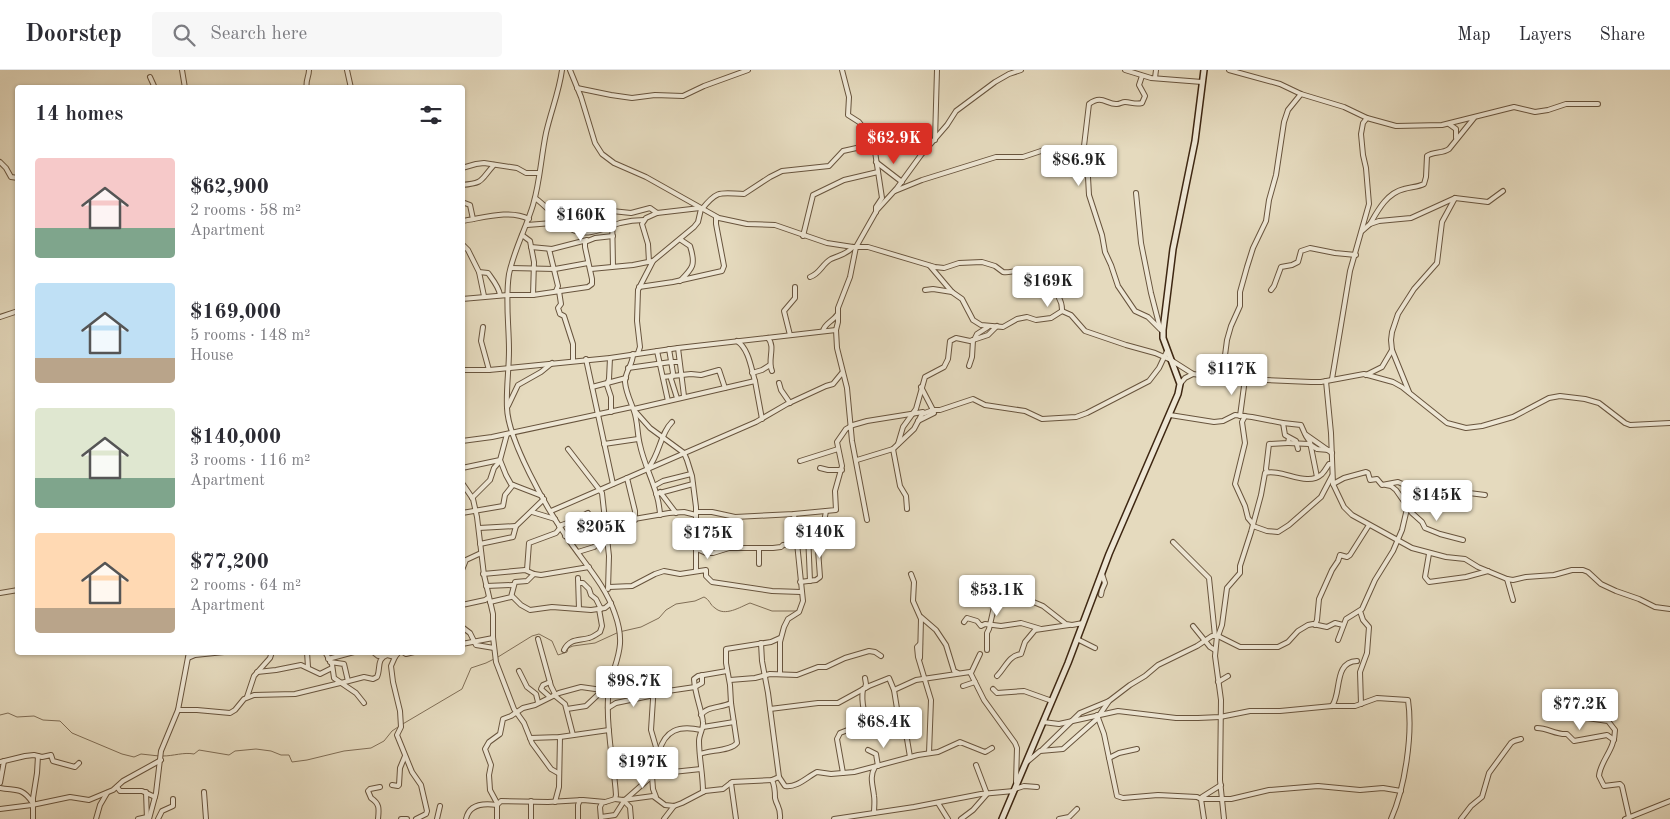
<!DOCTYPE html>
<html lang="en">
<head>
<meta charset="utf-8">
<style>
  body { margin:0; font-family:"Old Standard TT",serif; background:#f7f7f7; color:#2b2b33; height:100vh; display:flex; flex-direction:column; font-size:19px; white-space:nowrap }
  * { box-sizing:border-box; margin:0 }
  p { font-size:16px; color:#7c7c81 }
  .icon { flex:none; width:28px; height:28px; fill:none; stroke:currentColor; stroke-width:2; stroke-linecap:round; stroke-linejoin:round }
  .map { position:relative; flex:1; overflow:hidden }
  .details { position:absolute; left:15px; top:15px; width:450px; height:570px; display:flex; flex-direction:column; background:#fff; border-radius:5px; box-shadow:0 1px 4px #0004 }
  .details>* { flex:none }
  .price { position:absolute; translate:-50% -42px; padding:0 11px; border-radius:5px; background:#fff; color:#222; font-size:16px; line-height:32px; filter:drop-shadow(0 1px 2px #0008) }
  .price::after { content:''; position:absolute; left:50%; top:30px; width:15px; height:11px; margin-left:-8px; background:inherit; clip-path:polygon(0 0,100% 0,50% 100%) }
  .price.active { background:#d93025; color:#fff }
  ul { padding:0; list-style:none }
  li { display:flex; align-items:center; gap:15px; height:125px; padding:0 20px }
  li span { display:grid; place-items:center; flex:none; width:140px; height:100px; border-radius:5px; color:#555 }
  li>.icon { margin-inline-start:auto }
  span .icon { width:60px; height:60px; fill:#fffc; stroke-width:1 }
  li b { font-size:21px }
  h2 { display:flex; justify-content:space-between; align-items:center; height:60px; padding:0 20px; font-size:21px }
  header { display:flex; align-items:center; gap:30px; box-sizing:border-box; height:70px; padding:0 25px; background:#fff; border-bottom:1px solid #e1e1e2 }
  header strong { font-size:24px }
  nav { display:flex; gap:28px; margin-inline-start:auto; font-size:18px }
  .search { width:350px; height:45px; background:#f7f7f7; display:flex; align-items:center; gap:12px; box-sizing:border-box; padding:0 18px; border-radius:5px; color:#7c7c81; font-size:19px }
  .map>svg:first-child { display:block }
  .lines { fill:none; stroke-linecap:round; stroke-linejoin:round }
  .stream { stroke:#806e56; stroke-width:1 }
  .street-casing { stroke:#68543d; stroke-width:6 }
  .secondary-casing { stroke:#3e2712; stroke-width:8 }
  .street { stroke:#eee7d5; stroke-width:4 }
  .secondary { stroke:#eee7d5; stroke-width:5 }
</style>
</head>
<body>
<header>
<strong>Doorstep</strong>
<div class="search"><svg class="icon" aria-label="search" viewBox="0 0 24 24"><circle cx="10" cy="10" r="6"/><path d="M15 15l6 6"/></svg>Search here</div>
<nav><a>Map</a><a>Layers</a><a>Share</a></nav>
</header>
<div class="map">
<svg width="1670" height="749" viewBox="0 0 1670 749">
  <rect width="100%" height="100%" fill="#e5dabe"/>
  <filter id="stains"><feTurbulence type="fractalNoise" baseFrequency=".004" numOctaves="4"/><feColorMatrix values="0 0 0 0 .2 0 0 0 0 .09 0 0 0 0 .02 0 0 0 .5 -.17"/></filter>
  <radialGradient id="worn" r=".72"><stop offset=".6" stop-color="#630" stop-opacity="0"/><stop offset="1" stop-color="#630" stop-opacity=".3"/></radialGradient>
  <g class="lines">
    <g class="stream">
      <path d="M498,587L532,566L539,564L552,571L558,585L567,582L568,578L573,576L595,573L619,562L641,557L659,548L666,540L676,534L695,531L704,527C710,530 710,535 715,538C725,547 740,537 750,533L772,541H797"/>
      <path d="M0,645L8,643L17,647L34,646L43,650L60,651L72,663L122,684L134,687L141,684L159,686"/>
      <path d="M163,686C174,686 183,682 194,684L199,680L229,685L235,681L256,679L271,681L281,685H289L292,692L307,690L344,681L371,678L384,671L392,661L401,655L462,619L471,598L486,593L494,589"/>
    </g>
    <defs>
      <g id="street">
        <path d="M182,0L185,18"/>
        <path d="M347,0L351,18"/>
        <path d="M562,0C559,22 551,41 546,63C541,87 540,112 533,135C526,158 514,180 509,204C505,229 509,255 509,280C509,300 506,319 507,338C508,370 547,439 566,466C583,492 605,514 615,544C629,583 610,594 608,629C606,662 614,693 616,725L615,729L602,733L600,737L601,749"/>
        <path d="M570,0L581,27L595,73L602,84L614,93L646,107L719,148L747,154L775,155L827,173L853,177H868L935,197L944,198L959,193L982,192L995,196L1003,202C1008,203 1013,201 1018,201C1037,203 1063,221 1062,241"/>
        <path d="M842,0L849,27L848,45L859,52L872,69L874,75L882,128L876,137V142"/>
        <path d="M1125,0L1151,8L1202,12"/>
        <path d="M1229,0L1280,14L1301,24L1344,37L1367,48L1396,56L1442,55L1514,37L1535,42L1548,40L1566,34H1598"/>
        <path d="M1142,6L1139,15L1145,26L1142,33C1135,35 1131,32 1125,32C1122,32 1120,34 1117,34C1107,35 1102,24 1089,34L1084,76L1075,92L1088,107L1089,125L1102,165L1105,182L1111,195L1118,216L1135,241L1148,247L1161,260"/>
        <path d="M150,7L155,18"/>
        <path d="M1155,8L1156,0"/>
        <path d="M307,18C305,11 309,7 309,0"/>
        <path d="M577,18L611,25L632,28L655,25L683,26L704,16L748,0"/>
        <path d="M1449,54L1456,59V68"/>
        <path d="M935,70L937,0"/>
        <path d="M0,92L6,98L11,107L18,108"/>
        <path d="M876,92L902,112"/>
        <path d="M462,98L476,94L484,93L517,98L526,103H539"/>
        <path d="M462,115C485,113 480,110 494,95"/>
        <path d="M895,121L922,110L996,87H1023L1047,79L1056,78L1062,80L1075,92"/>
        <path d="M1136,123L1141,173L1151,223L1160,258"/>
        <path d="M535,128C548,137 557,151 571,159C586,168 605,158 620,153C628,151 636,150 644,150"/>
        <path d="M462,132L470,135L473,149"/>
        <path d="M702,139C718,119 721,123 744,124L770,107L782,101L829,96L843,81L861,77L872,69"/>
        <path d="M612,141L613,196"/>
        <path d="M462,151C483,148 509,139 529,149"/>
        <path d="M1370,154C1378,140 1387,123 1404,119C1411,117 1418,117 1424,114L1426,107L1427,86C1434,81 1442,84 1449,79L1474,48"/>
        <path d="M527,155L565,152L612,141L631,143L650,138L657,143L700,138"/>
        <path d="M1362,161L1370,154L1379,151L1411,148L1455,128L1488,132L1503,121"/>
        <path d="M522,165L530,171L534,192L533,225"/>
        <path d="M803,166L813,125L844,110L878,102"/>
        <path d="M462,174L468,180L479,202L488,203C493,210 499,217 500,225"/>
        <path d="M531,177L552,179L587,170"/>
        <path d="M549,179L558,216L556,221"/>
        <path d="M649,192L648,174L642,154L646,148L657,143"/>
        <path d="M930,196L952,222L962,229L973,250L981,255L1003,257L1017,249L1027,247L1036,250L1051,248L1062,241L1071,245L1085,261L1126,275L1155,283L1171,290L1193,304L1222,308L1311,312H1321L1364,304L1393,312L1402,317L1447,353L1466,358L1482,356L1513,347L1549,328L1560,326L1585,329L1599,333L1625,353L1630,355L1670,353"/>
        <path d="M511,198L555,199L588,193"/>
        <path d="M591,199L633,195L653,191L694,157L698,152L701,139"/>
        <path d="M479,202L484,226"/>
        <path d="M810,207C820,204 822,194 831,189C839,185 846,185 853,177"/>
        <path d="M680,211C693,198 696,195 690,176L681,170"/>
        <path d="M639,217L673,212L722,201L724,196L716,154V147"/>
        <path d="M925,220L933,219L952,222"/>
        <path d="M1271,220L1274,216L1281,197L1292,195L1298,192L1301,181L1310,178L1335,183L1356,185"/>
        <path d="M559,221L561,234L558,238L560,244L564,246L573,274V290"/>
        <path d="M462,229L508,225H533L588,217L592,214V209L585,177V172L595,168L613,166"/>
        <path d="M0,247L18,241"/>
        <path d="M483,257L481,271L489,300"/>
        <path d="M823,261C824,254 833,251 837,245"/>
        <path d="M790,265L784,241L795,228V217"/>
        <path d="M768,268C776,277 767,290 772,301"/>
        <path d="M975,268L977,264L988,257"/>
        <path d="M678,278L684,326"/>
        <path d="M669,279L673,303L671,309L677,328"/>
        <path d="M657,281L668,331"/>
        <path d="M638,283L640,277L637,251L638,220L653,191"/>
        <path d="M633,284C633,295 625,301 625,312C626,323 631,332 634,341C638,352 637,364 640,375C645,399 659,420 660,445"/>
        <path d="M610,288L609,309L607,315L611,327V342"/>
        <path d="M586,289L613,414"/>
        <path d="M969,296L972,287L973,270"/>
        <path d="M628,298L671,292H679"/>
        <path d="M462,300H489L610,288L678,278L836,260"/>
        <path d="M752,303L762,300L770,295"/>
        <path d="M1366,305L1382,297L1392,280"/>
        <path d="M663,307L691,304L701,305L719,300L725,318"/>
        <path d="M1222,308L1227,270L1231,256L1240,236V222L1247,197L1253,178L1266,151L1269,130L1276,105L1284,52L1288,40L1301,24"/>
        <path d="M1332,309L1350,201L1369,134L1366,98L1363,85L1361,64L1363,53L1367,48"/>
        <path d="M755,311L762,349"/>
        <path d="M1326,311L1331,363L1333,414L1344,437L1352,445L1412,478L1446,487L1465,489L1478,497L1507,509L1513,510L1526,507L1554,505L1572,500H1583L1588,502L1601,514L1616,521L1639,529L1655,537L1670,539"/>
        <path d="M779,313L781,320L790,333"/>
        <path d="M1180,314L1185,308L1193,304"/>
        <path d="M592,317L626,308"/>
        <path d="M921,317L933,340H940L973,329L985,335L1025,341L1042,349L1076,347L1087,343L1149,311L1159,298L1167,281"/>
        <path d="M1409,322L1392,280L1391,270L1392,262L1398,244L1414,219L1437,193L1442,152L1455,128"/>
        <path d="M508,336L518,315L541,302L552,293"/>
        <path d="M634,339L755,311C751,298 749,279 737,271"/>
        <path d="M634,340L650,358L684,383L687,390L692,406L696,437V501"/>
        <path d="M1170,345L1214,352L1223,351L1235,345L1252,347L1283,353L1301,355L1305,364L1332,383"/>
        <path d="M1240,346L1245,309"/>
        <path d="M1245,346L1242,352L1245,373L1235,414L1245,436L1248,448L1253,454"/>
        <path d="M918,351L934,343"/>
        <path d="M1283,353L1285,365L1296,371L1298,379"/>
        <path d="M1306,366L1310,372L1317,407"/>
        <path d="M462,371L492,367L632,337"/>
        <path d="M1288,373L1309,374L1317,379L1329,380"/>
        <path d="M604,374L638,369"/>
        <path d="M898,374L903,357L916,339L925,307L944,297L948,289L950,271L956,268L970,271L988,265L997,256"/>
        <path d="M568,379L602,423L609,486L608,519"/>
        <path d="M893,379L900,416L906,426L907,439"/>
        <path d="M500,390L506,405L511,414L542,426"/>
        <path d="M857,390L893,379L914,359L922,344L933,340"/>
        <path d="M800,391L838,379"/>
        <path d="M649,397C660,383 660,364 672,352"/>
        <path d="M462,398L500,390L507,364"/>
        <path d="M820,398L828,400H842"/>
        <path d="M1267,402L1266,399L1269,374L1288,373L1289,368"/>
        <path d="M627,408L635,441V450"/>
        <path d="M462,413L473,429L477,447L484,505L493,544V567L496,592L514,639L524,653L532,673L551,699L558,703"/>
        <path d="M1333,414L1344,408L1366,402L1368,403L1370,410L1377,409L1382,415L1398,412L1414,419L1422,414L1445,420L1485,425"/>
        <path d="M1386,415L1391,416L1396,420L1412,443L1422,452L1425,458L1440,464L1463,470"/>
        <path d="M654,416L663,411L691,404"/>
        <path d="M660,422L676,443"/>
        <path d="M656,424L693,414"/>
        <path d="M472,428L490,410L494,398L500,391"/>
        <path d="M551,441L756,352L787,334L826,316L833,314L842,303"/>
        <path d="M532,442L555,449"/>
        <path d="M696,442H712L735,447L794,444L836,440L835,421L842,396L837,372L846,359L853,355L867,351L923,342"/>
        <path d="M462,443L503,436L505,425L513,415"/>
        <path d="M867,450L852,371L847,318L837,278L836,260L838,252V238L850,207L856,177L877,140L897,118L921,85L947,55L956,41L995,12L1009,4L1021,0"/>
        <path d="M586,453L605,451"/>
        <path d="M605,454L669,443L684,442L696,445"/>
        <path d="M559,456L573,451L588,443"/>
        <path d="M1253,456L1267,461L1278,462L1289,455L1321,427L1332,406"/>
        <path d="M479,458L516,456"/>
        <path d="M565,466L581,458"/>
        <path d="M1173,472L1209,508L1215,566"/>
        <path d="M480,474L513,467L516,456L544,429"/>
        <path d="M697,479L706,483H713L729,478H773L781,477L783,475L796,474L808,464L795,453"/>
        <path d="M578,482L594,477L607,465"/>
        <path d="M1429,484L1425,507L1429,512L1466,507L1488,501"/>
        <path d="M759,494V478"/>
        <path d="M462,500L466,490L481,483"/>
        <path d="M527,500L529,473L556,463L560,458"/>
        <path d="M483,504L525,500L534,504L541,505L589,497"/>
        <path d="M911,504L914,512L913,531L921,549L920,588"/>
        <path d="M578,508L579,539"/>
        <path d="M1507,509L1513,530"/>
        <path d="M810,511L808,464L810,461L818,460"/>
        <path d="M800,512L816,510L820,507L817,466L818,460L824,452L826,441"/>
        <path d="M579,513H583L589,519L591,525L596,529L601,539"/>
        <path d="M486,516L513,515"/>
        <path d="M609,517L632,516L655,504L664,501L680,504L706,500V506L712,512L772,521L801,522"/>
        <path d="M0,523L18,520"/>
        <path d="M1101,525L1102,520L1105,513L1102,504"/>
        <path d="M512,526L521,535L530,540L552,537L591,540L605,538L611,533"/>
        <path d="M490,532L511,527L515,512L527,511L534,504"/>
        <path d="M462,535L485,530L488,528"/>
        <path d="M1360,541L1363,550L1369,557L1367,583L1360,602L1361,634"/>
        <path d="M921,547L936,560L946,575L954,601L958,603"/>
        <path d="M964,552L967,548L977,551L981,556L985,554L1001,556L1021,553L1041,559"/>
        <path d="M1315,555L1317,550L1319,529L1332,500L1338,491L1340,485L1347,487L1350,485L1369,455"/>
        <path d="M1193,556L1210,577L1215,580"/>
        <path d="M462,557L470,563L476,575L494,578"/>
        <path d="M1217,566L1215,586L1221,630L1220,710L1224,749"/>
        <path d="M1218,566L1222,555L1227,518L1240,503V496L1251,462L1261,425L1265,403C1282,398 1307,418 1322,404C1325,401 1327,397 1329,394H1332"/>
        <path d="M538,569L551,616L555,624"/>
        <path d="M1077,569L1095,578"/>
        <path d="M1338,570L1346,549L1362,539L1375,510L1393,481L1402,460L1406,443L1409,435L1411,419"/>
        <path d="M761,573L762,591L768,623L779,707"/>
        <path d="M462,574L493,568"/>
        <path d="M920,574L917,577L918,587L931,630L929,683"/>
        <path d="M564,580C570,568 579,571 589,568C593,567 597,564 600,562L602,556L599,539"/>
        <path d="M987,580V563L989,559L994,537L1000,530L1001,523L1003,521L1023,520L1031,531L1043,536L1066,554L1072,555L1083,553"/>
        <path d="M307,582L308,597"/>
        <path d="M325,582L332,594L334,608L356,623L364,633"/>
        <path d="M373,582L378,586H384"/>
        <path d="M403,582L406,584L414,582"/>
        <path d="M395,587L391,596L393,612L400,641L401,657L397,665L412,702L421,715L427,741L426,744L416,749"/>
        <path d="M188,588L195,585L224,582"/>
        <path d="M328,589L354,582"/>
        <path d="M330,592L344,594L348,611"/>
        <path d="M519,601L527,617L536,624L538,632"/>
        <path d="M257,602L276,600L301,595L320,604L332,598"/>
        <path d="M971,603L980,584"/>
        <path d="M780,604V572L784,557L788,549L799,542L803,531L794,444"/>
        <path d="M997,606C1006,597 1008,586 1021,584L1025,572L1035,560L1069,555"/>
        <path d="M730,610L755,608L770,604L797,605L818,597H826L845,588L869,581L875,582L881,586"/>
        <path d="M550,612L543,615L541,619L550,627"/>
        <path d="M1218,612L1228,606"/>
        <path d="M341,613L364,607L373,609L377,607C381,599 376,589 387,585L395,587L399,582"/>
        <path d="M963,616L975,612"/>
        <path d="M865,618L866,614L865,608"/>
        <path d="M863,619C861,631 864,650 873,658"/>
        <path d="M993,619L997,623L1024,621L1052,631"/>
        <path d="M894,620L916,610L970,602L984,630L1015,673L1017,678L1016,712"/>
        <path d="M654,623L695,617L702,613V605"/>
        <path d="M554,625L565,634L573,665"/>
        <path d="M247,627L254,606L270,588L272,582"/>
        <path d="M1586,627L1583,641L1587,648L1608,651L1615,660C1615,680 1600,691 1599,706L1604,716L1620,714L1622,716L1629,747"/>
        <path d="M1580,628L1583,636"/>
        <path d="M1332,636C1342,623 1333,592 1357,591"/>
        <path d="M608,638L616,633L654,625"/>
        <path d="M567,639L586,636L603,620L609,621L654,614L651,660L658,684V692L652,706L626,729"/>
        <path d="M770,639L818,633H838L869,616L889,608L894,620L899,651L907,669L910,687"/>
        <path d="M178,640H197L230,643L235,640L244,629L254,625L295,624L340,613"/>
        <path d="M1100,644L1109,631L1130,615L1145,606L1158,595L1197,576L1212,566H1218L1240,577H1278L1288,572L1298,561L1308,555L1313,554L1327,557L1335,553L1343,555"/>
        <path d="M701,645C707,636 721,638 731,633"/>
        <path d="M1097,645L1104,664L1117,726L1123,728L1158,725L1197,727L1201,729L1204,749"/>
        <path d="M1043,652L1059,654L1118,641L1176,648H1198L1220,647L1250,641H1280L1332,636H1355L1377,628L1408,630C1413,664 1405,718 1391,749"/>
        <path d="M703,657L734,652"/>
        <path d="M1537,658C1548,658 1556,665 1567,664L1574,671L1607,665L1614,670"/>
        <path d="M530,668L560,667L609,660"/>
        <path d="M868,680L876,684L878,696"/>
        <path d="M1042,680L1080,643L1109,631"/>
        <path d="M659,682C665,660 679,655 701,660"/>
        <path d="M700,684C710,680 731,681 737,673L731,633L730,615L726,593V579L771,572L780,568"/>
        <path d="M1109,688L1119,683L1137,679"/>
        <path d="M0,692L25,686L34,685L42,687L51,685L53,691L75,697L79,693"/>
        <path d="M1027,692L1040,681L1063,679L1098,648"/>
        <path d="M843,703L837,669L840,663C847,660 856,657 863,657C877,658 890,663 899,649"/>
        <path d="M654,704L701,699"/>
        <path d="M652,706L653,719L656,727"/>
        <path d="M772,710C775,716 775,721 775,728C777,737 781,737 780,749"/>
        <path d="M0,713L4,691"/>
        <path d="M731,713L736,749"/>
        <path d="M392,715L398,716L399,715L400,698L405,686"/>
        <path d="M117,717L120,721H142L155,727"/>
        <path d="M0,718C16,721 22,717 32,732"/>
        <path d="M1015,719L1024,716L1037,717"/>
        <path d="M146,722L147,749"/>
        <path d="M204,722L206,749"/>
        <path d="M703,722C703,704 699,688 699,671C699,664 704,658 703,652C701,637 695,625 694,609L698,606L727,601"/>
        <path d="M1202,727L1221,715"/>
        <path d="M615,729L623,730L653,726L665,735L674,736L682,733L705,721L723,719L732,712L772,710L779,707L785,716C797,718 807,707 817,702L831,704L854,702L918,685L938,682L960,672L985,682L987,681L992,678"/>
        <path d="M1201,729H1231L1269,720L1318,716L1360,720L1383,718L1401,721"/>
        <path d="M623,730L630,737L631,749"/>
        <path d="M531,731V749"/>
        <path d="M555,732L559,717L560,667"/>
        <path d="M497,733L490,720L489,705L491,695L485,679L489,672L500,664L503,649L511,646L523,638L535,635L559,623L581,617L602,620"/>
        <path d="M938,733L948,749"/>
        <path d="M0,739L32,735L70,727L89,730L113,720L123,711L161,690"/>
        <path d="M874,743C874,738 875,731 874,726C873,715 869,707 875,697"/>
        <path d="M601,747L615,745L624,731"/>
        <path d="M33,749V728L37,703L38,686"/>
        <path d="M96,749L100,735L107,723"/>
        <path d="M138,749L147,747"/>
        <path d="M149,749L156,723L161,681L178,640L189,582"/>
        <path d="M158,749L162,741L173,736V729"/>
        <path d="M378,749C379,739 380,734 371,728L368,721L370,719L380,717"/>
        <path d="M401,749H407"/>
        <path d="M437,749L440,736"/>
        <path d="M466,749C469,734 484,733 497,735"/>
        <path d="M497,749V735L501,731L548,732L583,730L605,732"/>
        <path d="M578,749V735L580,730"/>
        <path d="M664,749L674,736"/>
        <path d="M834,749L914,737L981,724L1014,721"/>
        <path d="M961,749L973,740L987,724L976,695"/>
        <path d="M1059,749L1069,747L1077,739"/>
        <path d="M1461,749L1471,736L1482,727L1489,703L1511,673L1514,671L1521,669"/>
        <path d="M1625,749L1670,731"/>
      </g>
      <path id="secondary" d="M1002,749L1068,593L1109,484L1178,324L1180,314L1163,268V260L1173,179L1195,71L1204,0"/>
    </defs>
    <use href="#street" class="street-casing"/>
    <use href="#secondary" class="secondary-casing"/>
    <use href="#street" class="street"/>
    <use href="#secondary" class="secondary"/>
  </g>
  <rect width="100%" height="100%" filter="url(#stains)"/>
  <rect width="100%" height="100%" fill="url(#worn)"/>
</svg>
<b class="price active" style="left:894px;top:95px">$62.9K</b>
<b class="price" style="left:1079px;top:117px">$86.9K</b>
<b class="price" style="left:581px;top:172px">$160K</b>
<b class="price" style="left:1048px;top:238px">$169K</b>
<b class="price" style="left:1232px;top:326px">$117K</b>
<b class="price" style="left:1437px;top:452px">$145K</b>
<b class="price" style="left:601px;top:484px">$205K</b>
<b class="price" style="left:820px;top:489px">$140K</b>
<b class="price" style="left:708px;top:490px">$175K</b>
<b class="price" style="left:997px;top:547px">$53.1K</b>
<b class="price" style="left:634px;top:638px">$98.7K</b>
<b class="price" style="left:1580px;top:661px">$77.2K</b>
<b class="price" style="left:884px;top:679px">$68.4K</b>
<b class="price" style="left:643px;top:719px">$197K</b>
<section class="details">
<h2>14 homes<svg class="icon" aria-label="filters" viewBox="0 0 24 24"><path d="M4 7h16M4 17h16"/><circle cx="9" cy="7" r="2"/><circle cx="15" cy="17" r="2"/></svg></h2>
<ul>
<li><span style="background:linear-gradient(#f6c9c9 70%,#7fa58c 0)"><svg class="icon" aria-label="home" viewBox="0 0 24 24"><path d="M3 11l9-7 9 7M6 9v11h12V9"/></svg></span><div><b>$62,900</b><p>2 rooms · 58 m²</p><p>Apartment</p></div></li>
<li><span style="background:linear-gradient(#bfe0f5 75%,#b9a48a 0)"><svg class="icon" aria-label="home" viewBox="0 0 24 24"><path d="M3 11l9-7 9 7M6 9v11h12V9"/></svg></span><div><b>$169,000</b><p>5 rooms · 148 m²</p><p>House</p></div></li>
<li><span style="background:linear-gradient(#dfe7d0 70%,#7fa58c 0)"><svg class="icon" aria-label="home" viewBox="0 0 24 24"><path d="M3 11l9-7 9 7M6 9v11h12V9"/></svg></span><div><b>$140,000</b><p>3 rooms · 116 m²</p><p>Apartment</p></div></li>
<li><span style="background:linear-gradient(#ffd9b3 75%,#b9a48a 0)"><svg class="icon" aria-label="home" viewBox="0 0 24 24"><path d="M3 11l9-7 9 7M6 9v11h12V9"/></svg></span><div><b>$77,200</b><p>2 rooms · 64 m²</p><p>Apartment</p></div></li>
</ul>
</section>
</div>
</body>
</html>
